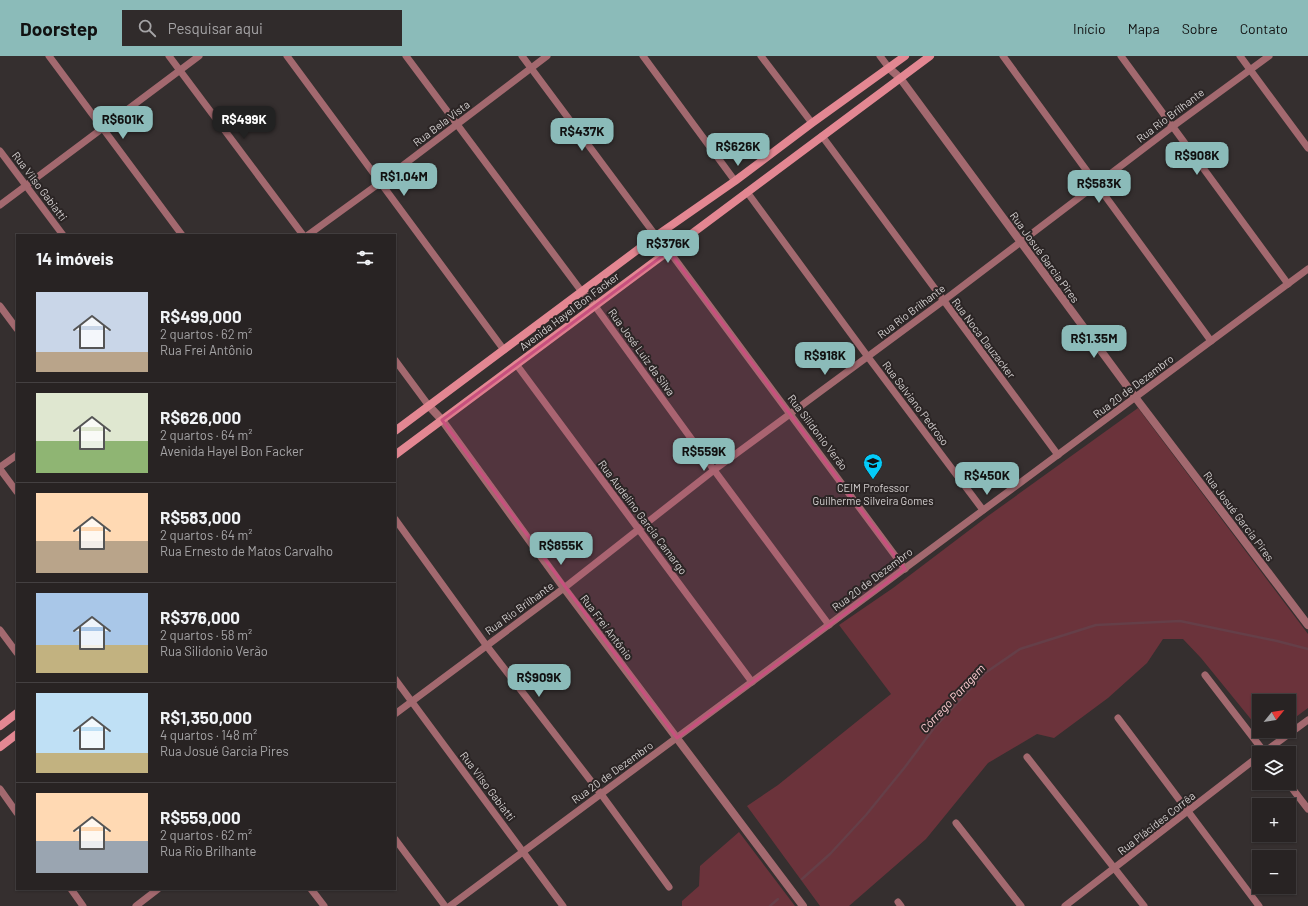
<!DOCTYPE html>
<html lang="pt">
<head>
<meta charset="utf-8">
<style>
  body { margin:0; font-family:Barlow,sans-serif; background:#302b2b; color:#f1f3f6; height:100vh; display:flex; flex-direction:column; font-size:15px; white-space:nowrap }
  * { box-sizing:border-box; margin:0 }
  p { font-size:13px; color:#a5a4a6 }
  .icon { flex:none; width:22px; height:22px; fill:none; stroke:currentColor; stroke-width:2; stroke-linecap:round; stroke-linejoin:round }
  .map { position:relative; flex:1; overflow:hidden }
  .panel { position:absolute; left:16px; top:178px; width:380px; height:656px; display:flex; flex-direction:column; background:#282323; border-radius:0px; box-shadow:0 1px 3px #0004,0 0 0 1px #444041 }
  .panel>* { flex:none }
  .needle { width:26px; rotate:60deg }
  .buttons { position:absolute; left:1252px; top:638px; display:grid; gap:8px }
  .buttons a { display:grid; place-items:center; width:44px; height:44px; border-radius:0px; background:#282323; box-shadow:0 1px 3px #0004,0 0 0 1px #444041; font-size:20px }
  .price { position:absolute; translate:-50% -34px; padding:0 9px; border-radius:8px; background:#8bbbb9; color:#111; font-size:13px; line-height:26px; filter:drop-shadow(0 1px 2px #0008) }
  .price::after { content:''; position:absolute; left:50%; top:24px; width:12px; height:9px; margin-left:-6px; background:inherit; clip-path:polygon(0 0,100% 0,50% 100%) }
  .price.current { background:#222; color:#fff }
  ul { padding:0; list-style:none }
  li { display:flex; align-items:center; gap:12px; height:100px; padding:0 20px }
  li+li { border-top:1px solid #444041 }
  li span { display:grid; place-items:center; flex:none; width:112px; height:80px; border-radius:0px; color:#555 }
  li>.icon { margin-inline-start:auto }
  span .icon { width:48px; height:48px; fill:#fffc; stroke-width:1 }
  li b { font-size:17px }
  h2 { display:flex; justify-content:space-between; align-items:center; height:48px; padding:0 20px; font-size:17px }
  header { display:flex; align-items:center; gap:24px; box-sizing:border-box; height:56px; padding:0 20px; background:#8bbbb9; color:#111 }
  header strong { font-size:19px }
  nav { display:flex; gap:22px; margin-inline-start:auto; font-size:14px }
  .search { width:280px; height:36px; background:#302b2b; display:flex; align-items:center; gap:10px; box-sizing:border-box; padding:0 14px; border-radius:0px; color:#a5a4a6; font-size:15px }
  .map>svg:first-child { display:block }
  .green { fill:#6b333b }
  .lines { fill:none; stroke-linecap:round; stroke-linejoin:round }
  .stream { stroke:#653f48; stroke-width:2.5 }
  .minor { stroke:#a3696f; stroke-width:7 }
  .tertiary { stroke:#a3696f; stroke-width:8 }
  .secondary { stroke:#e38792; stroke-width:8 }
  .marked { fill:#c8507e; fill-opacity:0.2; stroke:#c8507e; stroke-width:3; stroke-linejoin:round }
  .labels { text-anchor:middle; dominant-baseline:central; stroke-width:4; stroke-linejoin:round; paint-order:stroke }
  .street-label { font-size:11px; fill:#d5d1d1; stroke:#2b2525 }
  .poi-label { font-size:11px; fill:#d5d1d1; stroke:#2b2525 }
  .water-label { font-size:12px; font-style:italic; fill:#fdccd1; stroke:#2b2525 }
</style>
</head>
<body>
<header>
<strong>Doorstep</strong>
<div class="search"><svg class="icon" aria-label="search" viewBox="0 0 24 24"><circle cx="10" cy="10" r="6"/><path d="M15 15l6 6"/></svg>Pesquisar aqui</div>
<nav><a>Início</a><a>Mapa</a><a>Sobre</a><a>Contato</a></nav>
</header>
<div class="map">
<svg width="1308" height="850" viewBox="0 0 1308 850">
  <rect width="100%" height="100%" fill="#352f2f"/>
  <g class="green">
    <path d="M1138,352L1308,578V652L1289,666V645H1259V663L1254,667L1201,602L1183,583H1163L1147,607L1108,642L1054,682L1037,678L988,707L926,783L849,850H820L747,750L778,729L891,638L839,569L893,532L988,460Z"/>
    <path d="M739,776L795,850H682V845L699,830L700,810Z"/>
  </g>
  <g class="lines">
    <g class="stream">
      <path d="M802,823L830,798L866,759L905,711L934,672L985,617L1020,593L1096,569L1180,565L1277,585L1308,593"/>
      <path d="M770,850L778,843"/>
    </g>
    <g class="minor">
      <path d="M49,0L182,179"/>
      <path d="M169,0L303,179"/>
      <path d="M287,0L504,294"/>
      <path d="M406,0L582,236L595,250L714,414L829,569"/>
      <path d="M522,0L656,180"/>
      <path d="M643,0L735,125"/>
      <path d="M761,0L812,67"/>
      <path d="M880,0L889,12"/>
      <path d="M1003,0L1211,285"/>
      <path d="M1121,0L1288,228"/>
      <path d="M1240,0L1308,92"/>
      <path d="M822,80L1058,399"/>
      <path d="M0,95L63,179"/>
      <path d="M747,136L868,301L983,454"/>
      <path d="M0,149L199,0"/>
      <path d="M308,179L381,126L547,0"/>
      <path d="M669,195L905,513"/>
      <path d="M0,250L17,273"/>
      <path d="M395,304L429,350"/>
      <path d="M516,308L752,626"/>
      <path d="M0,411L17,399"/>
      <path d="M0,413L17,436"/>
      <path d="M395,463L486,589L601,738L669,831"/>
      <path d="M0,574L17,597"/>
      <path d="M1205,619L1265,697"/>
      <path d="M395,623L563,850"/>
      <path d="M395,658L564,532L714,414L943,245L1172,71L1269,0"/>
      <path d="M1118,662L1259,850"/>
      <path d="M1263,697L1308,664"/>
      <path d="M1027,701L1144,850"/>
      <path d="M1288,727L1308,753"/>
      <path d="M0,733L17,757"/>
      <path d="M956,767L1021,850"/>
      <path d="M395,783L445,850"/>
      <path d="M71,833L83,850"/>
      <path d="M311,833L324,850"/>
      <path d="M898,846L901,850"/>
      <path d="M136,850L158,833"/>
      <path d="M450,850L1308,213"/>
      <path d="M1065,850L1259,700"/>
    </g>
    <g class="tertiary">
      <path d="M889,12L900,22L1135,341L1308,569"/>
      <path d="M429,350L442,364L564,532L803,850"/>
    </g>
    <g class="secondary">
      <path d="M395,375L656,180L735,125L812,67L905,0"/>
      <path d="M395,399L930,0"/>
      <path d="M0,670L17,657"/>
      <path d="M0,691L17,678"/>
    </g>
  </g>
  <path class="marked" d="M669,195L905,513L677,682L442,364Z"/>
  <defs>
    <symbol id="school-pin" viewBox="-11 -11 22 30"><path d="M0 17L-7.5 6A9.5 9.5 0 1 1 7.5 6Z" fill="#04cbf9" stroke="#2b2525"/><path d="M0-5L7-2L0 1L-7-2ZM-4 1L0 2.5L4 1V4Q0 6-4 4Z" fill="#111"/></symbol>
  </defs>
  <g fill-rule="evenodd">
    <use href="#school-pin" x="862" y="396" width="22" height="30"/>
  </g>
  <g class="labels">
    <g class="street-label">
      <text transform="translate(1170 59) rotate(-37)">Rua Rio Brilhante</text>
      <text transform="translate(441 67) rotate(-37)">Rua Bela Vista</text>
      <text transform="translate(40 130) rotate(53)">Rua Vilso Gabiatti</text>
      <text transform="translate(1045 201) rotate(54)">Rua Josué Garcia Pires</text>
      <text transform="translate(569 255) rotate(-37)">Avenida Hayel Bon Facker</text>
      <text transform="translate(911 255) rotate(-37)">Rua Rio Brilhante</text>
      <text transform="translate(984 282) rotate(53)">Rua Noca Dauzacker</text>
      <text transform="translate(642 296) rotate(54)">Rua José Luiz da Silva</text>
      <text transform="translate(1133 330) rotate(-37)">Rua 20 de Dezembro</text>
      <text transform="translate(916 347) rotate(53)">Rua Salviano Pedroso</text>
      <text transform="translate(818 376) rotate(53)">Rua Silidonio Verão</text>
      <text transform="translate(1239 460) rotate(53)">Rua Josué Garcia Pires</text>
      <text transform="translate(643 461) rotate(53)">Rua Audelino Garcia Camargo</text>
      <text transform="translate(872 523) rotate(-37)">Rua 20 de Dezembro</text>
      <text transform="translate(519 552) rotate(-36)">Rua Rio Brilhante</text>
      <text transform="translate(607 571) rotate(53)">Rua Frei Antônio</text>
      <text transform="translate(612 716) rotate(-36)">Rua 20 de Dezembro</text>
      <text transform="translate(488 730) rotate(53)">Rua Vilso Gabiatti</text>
      <text transform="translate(1156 767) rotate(-38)">Rua Plácides Corrêa</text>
    </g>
    <g class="poi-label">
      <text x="873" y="431">CEIM Professor<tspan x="873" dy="13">Guilherme Silveira Gomes</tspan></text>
    </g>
    <g class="water-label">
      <text transform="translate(952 642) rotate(-47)">Córrego Paragem</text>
    </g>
  </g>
</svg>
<div class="buttons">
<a><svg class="needle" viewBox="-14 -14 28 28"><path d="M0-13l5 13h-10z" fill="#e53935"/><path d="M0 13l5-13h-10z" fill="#a5a4a6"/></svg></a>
<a><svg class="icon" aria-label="layers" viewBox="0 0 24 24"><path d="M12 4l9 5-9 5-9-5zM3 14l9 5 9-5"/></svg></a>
<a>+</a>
<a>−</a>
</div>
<b class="price" style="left:123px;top:84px">R$601K</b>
<b class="price current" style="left:244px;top:84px">R$499K</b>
<b class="price" style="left:582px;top:96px">R$437K</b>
<b class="price" style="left:738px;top:111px">R$626K</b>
<b class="price" style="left:1197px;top:120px">R$908K</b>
<b class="price" style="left:404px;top:141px">R$1.04M</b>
<b class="price" style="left:1099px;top:148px">R$583K</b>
<b class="price" style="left:668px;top:208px">R$376K</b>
<b class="price" style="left:1094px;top:303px">R$1.35M</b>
<b class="price" style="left:825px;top:320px">R$918K</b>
<b class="price" style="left:704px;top:416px">R$559K</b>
<b class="price" style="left:987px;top:440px">R$450K</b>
<b class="price" style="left:561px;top:510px">R$855K</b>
<b class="price" style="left:539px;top:642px">R$909K</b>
<section class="panel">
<h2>14 imóveis<svg class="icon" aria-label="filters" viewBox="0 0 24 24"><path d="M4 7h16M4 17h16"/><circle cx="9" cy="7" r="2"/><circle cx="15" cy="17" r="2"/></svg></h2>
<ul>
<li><span style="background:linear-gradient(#c9d6e8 75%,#b9a48a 0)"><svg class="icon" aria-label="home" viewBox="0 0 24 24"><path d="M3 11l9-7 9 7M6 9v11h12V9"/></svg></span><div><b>R$499,000</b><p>2 quartos · 62 m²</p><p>Rua Frei Antônio</p></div></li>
<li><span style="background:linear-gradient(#dfe7d0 60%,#8fb573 0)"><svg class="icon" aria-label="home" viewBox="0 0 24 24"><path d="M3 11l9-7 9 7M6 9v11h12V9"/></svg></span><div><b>R$626,000</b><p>2 quartos · 64 m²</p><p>Avenida Hayel Bon Facker</p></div></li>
<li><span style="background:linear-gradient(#ffd9b3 60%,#b9a48a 0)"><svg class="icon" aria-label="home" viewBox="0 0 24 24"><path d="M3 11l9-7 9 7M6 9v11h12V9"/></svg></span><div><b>R$583,000</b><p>2 quartos · 64 m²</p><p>Rua Ernesto de Matos Carvalho</p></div></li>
<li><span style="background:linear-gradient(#a9c7e8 65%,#c2b280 0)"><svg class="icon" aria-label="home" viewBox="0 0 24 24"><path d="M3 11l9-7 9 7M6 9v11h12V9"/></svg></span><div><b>R$376,000</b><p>2 quartos · 58 m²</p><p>Rua Silidonio Verão</p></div></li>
<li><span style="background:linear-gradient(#bfe0f5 75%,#c2b280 0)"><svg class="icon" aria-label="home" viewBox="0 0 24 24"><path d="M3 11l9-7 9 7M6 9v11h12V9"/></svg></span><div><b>R$1,350,000</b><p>4 quartos · 148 m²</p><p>Rua Josué Garcia Pires</p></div></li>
<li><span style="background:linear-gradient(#ffd9b3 60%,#9aa5b1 0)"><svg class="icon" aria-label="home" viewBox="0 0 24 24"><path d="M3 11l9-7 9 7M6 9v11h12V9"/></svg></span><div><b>R$559,000</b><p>2 quartos · 62 m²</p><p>Rua Rio Brilhante</p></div></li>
</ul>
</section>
</div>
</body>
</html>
